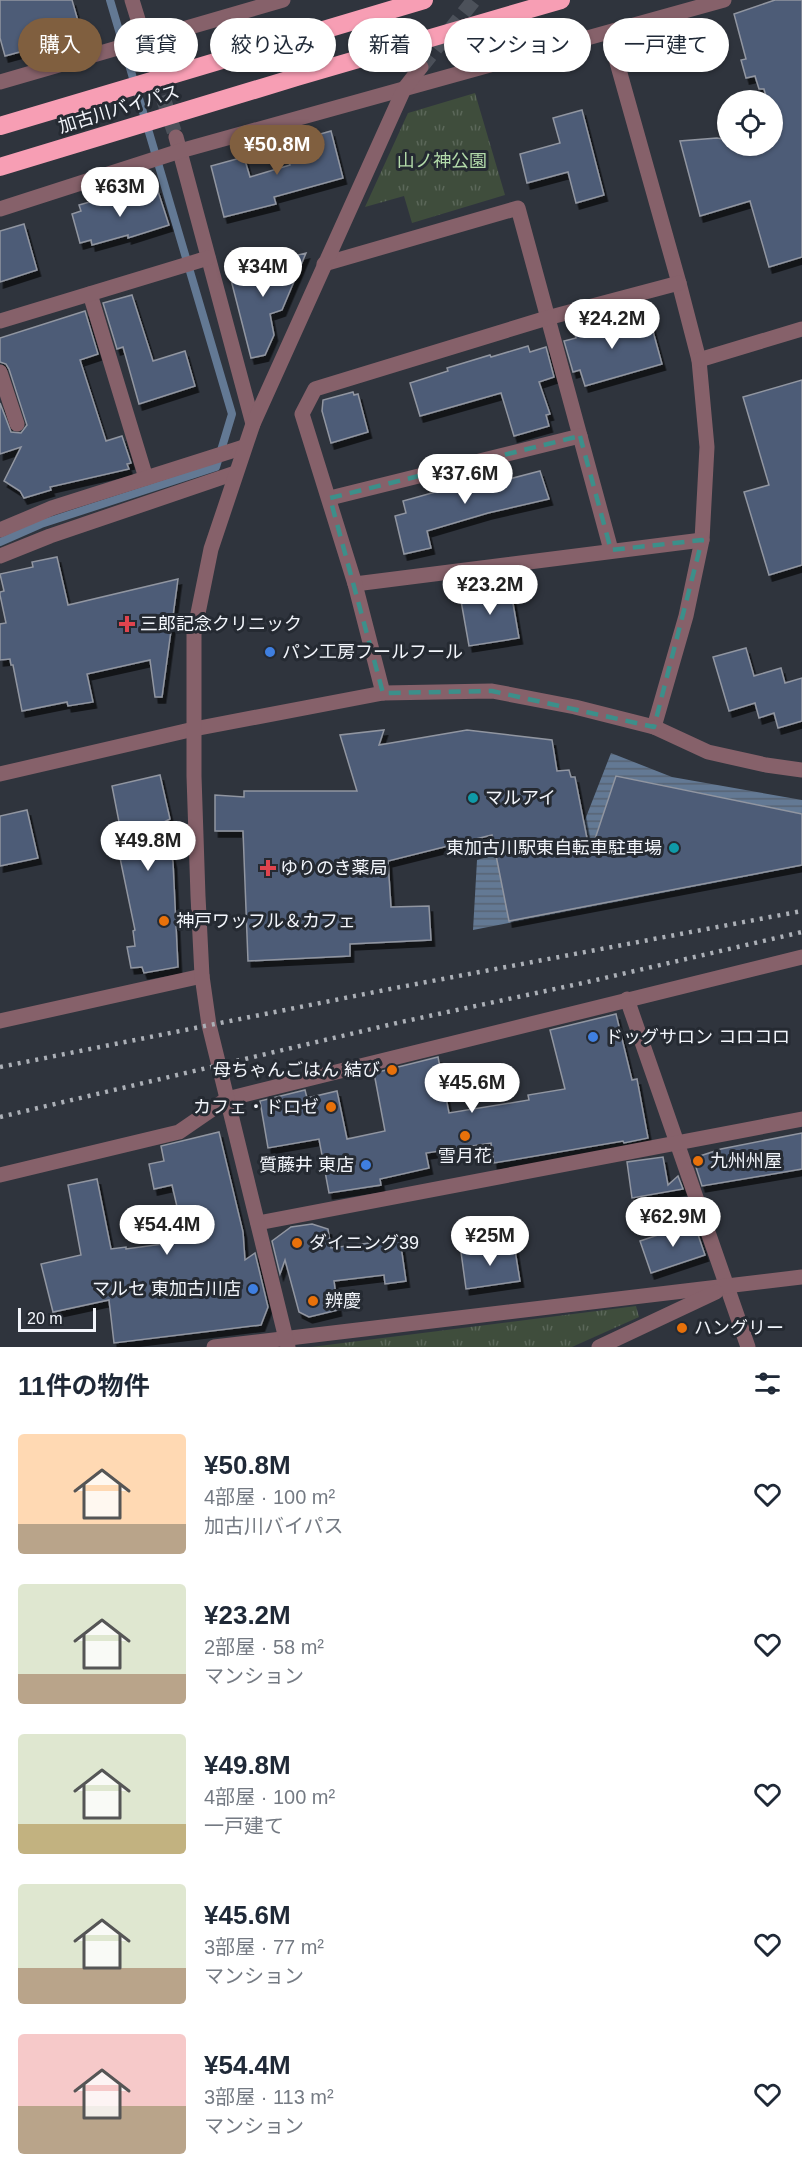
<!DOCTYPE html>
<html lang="ja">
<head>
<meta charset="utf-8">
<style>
  body { margin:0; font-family:Helvetica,"Noto Sans JP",sans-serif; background:#f2f2f3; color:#1f2937; height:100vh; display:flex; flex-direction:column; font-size:22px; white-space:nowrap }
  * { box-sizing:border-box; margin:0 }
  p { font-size:20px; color:#747a83 }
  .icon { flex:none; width:33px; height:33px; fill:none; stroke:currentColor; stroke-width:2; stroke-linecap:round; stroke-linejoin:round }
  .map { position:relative; height:1347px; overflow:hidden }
  .sheet { display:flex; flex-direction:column; background:#fff; flex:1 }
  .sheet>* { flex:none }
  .top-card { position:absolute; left:18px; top:18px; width:766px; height:54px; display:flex; gap:12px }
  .fabs { position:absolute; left:717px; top:90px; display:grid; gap:12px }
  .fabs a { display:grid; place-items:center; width:66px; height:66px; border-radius:50%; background:#fff; box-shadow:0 2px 4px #0004; font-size:30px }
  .scale { position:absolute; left:18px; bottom:15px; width:78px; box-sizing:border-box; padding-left:6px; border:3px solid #f2f5fb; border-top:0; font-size:16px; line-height:21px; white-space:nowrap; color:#f2f5fb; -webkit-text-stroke:4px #252a32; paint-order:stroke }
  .price { position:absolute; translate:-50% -51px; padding:0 14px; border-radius:21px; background:#fff; color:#222; font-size:20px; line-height:39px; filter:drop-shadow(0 2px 3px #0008) }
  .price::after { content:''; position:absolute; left:50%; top:36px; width:18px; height:14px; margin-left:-9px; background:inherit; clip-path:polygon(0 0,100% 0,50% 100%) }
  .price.on { background:#805f3f; color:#fff }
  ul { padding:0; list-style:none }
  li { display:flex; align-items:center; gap:18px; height:150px; padding:0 18px }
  li span { display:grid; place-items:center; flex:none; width:168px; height:120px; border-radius:6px; color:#555 }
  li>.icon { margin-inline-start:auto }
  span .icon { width:72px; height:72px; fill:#fffc; stroke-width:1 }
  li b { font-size:26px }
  h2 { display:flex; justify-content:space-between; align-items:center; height:72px; padding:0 18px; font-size:26px }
  .tag { padding:0 21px; border-radius:27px; background:#fff; box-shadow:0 2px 4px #0004; font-size:21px; line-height:54px }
  .tag.on { background:#805f3f; color:#fff }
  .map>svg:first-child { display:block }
  .park { fill:url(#park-tufts) }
  .water { fill:url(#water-rules) }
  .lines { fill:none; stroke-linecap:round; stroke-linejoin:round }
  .stream { stroke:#637994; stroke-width:8 }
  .building { fill:#4d5b77; stroke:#9196a1; stroke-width:1.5; filter:url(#shadow) }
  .minor-tunnel { stroke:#4c515a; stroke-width:15; stroke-dasharray:15 8; stroke-linecap:butt }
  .minor { stroke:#86616a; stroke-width:15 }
  .highway { stroke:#f79eb4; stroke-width:18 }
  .rail { stroke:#acb0b7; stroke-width:4.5; stroke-dasharray:3 6; stroke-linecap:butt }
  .marked { fill:none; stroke:#3c8f8a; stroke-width:4.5; stroke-dasharray:12 8; stroke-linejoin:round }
  .health-dot { fill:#e0444e; stroke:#252a32; stroke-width:2 }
  .shop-dot { fill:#3f7fe0; stroke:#252a32; stroke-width:2 }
  .culture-dot { fill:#0f9aa8; stroke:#252a32; stroke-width:2 }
  .food-dot { fill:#e8710a; stroke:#252a32; stroke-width:2 }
  .labels { text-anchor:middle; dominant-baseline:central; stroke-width:6; stroke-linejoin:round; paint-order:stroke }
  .street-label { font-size:18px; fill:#f2f5fb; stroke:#252a32 }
  .park-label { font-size:18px; fill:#b2daa9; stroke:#252a32 }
  .poi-label { font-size:18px; fill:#f2f5fb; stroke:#252a32; text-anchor:start }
</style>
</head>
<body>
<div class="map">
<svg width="802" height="1347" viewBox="0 0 802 1347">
  <defs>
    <pattern id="park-tufts" width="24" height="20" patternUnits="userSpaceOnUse" patternTransform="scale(1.5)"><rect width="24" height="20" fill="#3f4d3c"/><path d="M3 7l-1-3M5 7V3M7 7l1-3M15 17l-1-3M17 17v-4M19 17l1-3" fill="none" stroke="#5b6759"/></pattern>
    <pattern id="water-rules" width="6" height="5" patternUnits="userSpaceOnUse" patternTransform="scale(1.5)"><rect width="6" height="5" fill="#637994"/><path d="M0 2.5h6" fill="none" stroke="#576473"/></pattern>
    <filter id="shadow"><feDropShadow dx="3.5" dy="6" stdDeviation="0" flood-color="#0009"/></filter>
  </defs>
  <rect width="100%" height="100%" fill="#2f343d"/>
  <g class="park">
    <path d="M475,93L505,195L412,223L404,196L365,207L408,113Z"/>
    <path d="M636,1306L639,1317L572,1347H311Z"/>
  </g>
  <path class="water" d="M611,753L672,777L802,800V866L473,930L477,860L581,830Z"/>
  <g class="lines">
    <path class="stream" d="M0,542L41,524L216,467L232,414L110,0"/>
  </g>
  <g class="building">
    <path d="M0,0H72L82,35L5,56L0,38Z"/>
    <path d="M775,0H802V257L769,267L750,201L700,216L680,141L717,138L728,140V146H772V100H767L764,89H759L755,76L746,78L741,60L746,59L734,14Z"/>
    <path d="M582,110L604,195L576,203L568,172L527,183L520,154L560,143L553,118Z"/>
    <path d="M331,131L343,178L274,197L276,204L224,217L211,166L244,157L250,177L290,165L285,144Z"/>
    <path d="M157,188L169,225L128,238V235L92,245L91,240L80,243L72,214L81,211L79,205L107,197L109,204Z"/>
    <path d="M24,224L37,270L0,282V231Z"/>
    <path d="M306,253L282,310L270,314L274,335L265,355L251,358L229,272Z"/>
    <path d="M132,295L153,361L185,351L195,386L139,404L123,347L117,349L103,303Z"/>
    <path d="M85,311L98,354L80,360L106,441L122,436L131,463L127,464L129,469L50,487L51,490L24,498L20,491L4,481L21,447L0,454V403L11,432L21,433L27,425L9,369L6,364L0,362V338Z"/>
    <path d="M625,316L628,330L651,324L662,364L585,386L580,370L573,372L564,341L576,338L574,330Z"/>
    <path d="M528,346L530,352L546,347L554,377L539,382L550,414L546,415L549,426L514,436L501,393L420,416L410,383L448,371L447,368L490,355L491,357Z"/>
    <path d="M802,380V565L769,575L744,492L769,485L743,397Z"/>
    <path d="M353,392L354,395L358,394L368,432L331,443L322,411L323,400Z"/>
    <path d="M540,471L549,499L488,513L427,531L431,548L404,554L395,516L406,513L403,501L507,472L509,479Z"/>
    <path d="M57,557L68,605L178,579L162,697H155L150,660L87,674L93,702L68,706L67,702L22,711L13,665H11L10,659L0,660V624L6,623L0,595V592L4,591L0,574L33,567L32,562Z"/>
    <path d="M510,586L519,638L469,646L460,595Z"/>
    <path d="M746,648L754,676L781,668L785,683L802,678V721L778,728L774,713L759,718L755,703L729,711L713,657Z"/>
    <path d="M384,730L379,745L467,730L552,740L557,771L569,770L571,777H575L590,854L616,776L802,814V865L509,921L492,835L388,861L391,907L429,906L431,940L350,944V956L248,961L243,831H215V795L244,797V791H357L340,735Z"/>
    <path d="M160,775L170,819L164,822L173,862L178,967L144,973L142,967L131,968L127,947L135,946L133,931L135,930L114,829L120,827L112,786Z"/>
    <path d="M27,810L38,858L0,866V816Z"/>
    <path d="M616,1014L632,1080L637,1079L648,1138L624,1143L623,1141L494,1163L491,1143L426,1153L429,1168L380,1179L381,1185L329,1193L319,1139L268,1148L260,1101L305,1090L307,1098L337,1091L347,1139L385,1131L374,1073L438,1057L449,1113L529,1100L528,1095L565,1089L550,1030Z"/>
    <path d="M219,1132L243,1232L245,1260L255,1253L268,1307L261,1325L114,1343L109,1300L53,1312L41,1264L81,1255L68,1185L97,1179L111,1249L126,1247V1249L185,1241L172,1185L154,1189L149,1164L164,1161L161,1146Z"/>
    <path d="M802,1133V1169L702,1186L694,1161L700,1156L721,1149Z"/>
    <path d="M663,1157L668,1185L678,1176L683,1189L632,1198L627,1162Z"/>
    <path d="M694,1223L705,1255L651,1273L640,1241Z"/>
    <path d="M312,1224L328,1229L331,1248L400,1239L406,1281L385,1284L384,1275L334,1281L338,1310L309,1317L299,1312L285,1260L280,1274L272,1241L291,1227Z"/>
    <path d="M514,1244L520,1281L466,1289L461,1252Z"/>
  </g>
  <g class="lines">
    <g class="minor-tunnel">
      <path d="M148,52L176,137"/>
      <path d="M421,67L474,0"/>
    </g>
    <g class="minor">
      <path d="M132,0L148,52"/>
      <path d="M609,34L679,283L699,360L707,447L702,540L686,616L654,727"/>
      <path d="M0,82L283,0"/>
      <path d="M176,137L253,424"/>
      <path d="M0,209L180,151L724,0"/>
      <path d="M324,264L518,208L611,550"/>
      <path d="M90,294L146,478"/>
      <path d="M0,321L208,258"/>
      <path d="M699,360L802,329"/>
      <path d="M0,372L17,424"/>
      <path d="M330,498L580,436"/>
      <path d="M0,530L52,508L244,447"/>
      <path d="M0,556L50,536L235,473"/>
      <path d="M355,584L702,540"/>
      <path d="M383,693L355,584L302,414L315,389L547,318L679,283"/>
      <path d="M0,774L194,729L383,693L492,691L575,707L654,727L708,752L766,765L802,770"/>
      <path d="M627,999L748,1347"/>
      <path d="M0,1021L202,976"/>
      <path d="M0,1175L179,1132L227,1099L802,957"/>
      <path d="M258,1223L802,1119"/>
      <path d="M214,1347L802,1277"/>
      <path d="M288,1347L209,1025L202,976L198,896L194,776V633L211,549L253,424L404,89L421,67"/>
      <path d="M599,1347L716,1292"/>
    </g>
    <g class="highway">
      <path d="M0,126L424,0"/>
      <path d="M0,167L297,77L561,0"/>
    </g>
    <g class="rail">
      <path d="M0,1067L395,988L802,911"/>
      <path d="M0,1117L401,1022L583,983L802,932"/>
    </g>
  </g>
  <path class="marked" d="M580,436L611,550L702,540L654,727L492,691L383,693L330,498Z"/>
  <g class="health-dot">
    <path d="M124 615h6v6h6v6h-6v6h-6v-6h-6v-6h6z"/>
    <path d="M265 859h6v6h6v6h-6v6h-6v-6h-6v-6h6z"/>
  </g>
  <g class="shop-dot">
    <circle cx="270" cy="652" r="6"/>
    <circle cx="593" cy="1037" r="6"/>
    <circle cx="366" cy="1165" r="6"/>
    <circle cx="253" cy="1289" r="6"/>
  </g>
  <g class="culture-dot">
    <circle cx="473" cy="798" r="6"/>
    <circle cx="674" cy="848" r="6"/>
  </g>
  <g class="food-dot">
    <circle cx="164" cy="921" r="6"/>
    <circle cx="392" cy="1070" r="6"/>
    <circle cx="331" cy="1107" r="6"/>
    <circle cx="465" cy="1136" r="6"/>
    <circle cx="698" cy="1161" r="6"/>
    <circle cx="297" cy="1243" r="6"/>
    <circle cx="313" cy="1301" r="6"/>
    <circle cx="682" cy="1328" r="6"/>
  </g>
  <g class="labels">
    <g class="street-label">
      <text transform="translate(119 109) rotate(-17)">加古川バイパス</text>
    </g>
    <g class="park-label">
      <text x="442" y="161">山ノ神公園</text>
    </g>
    <g class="poi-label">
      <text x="140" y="624">三郎記念クリニック</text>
      <text x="282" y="652">パン工房フールフール</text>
      <text x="485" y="798">マルアイ</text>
      <text x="662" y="848" text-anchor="end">東加古川駅東自転車駐車場</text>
      <text x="280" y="868">ゆりのき薬局</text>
      <text x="176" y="921">神戸ワッフル＆カフェ</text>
      <text x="605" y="1037">ドッグサロン コロコロ</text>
      <text x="380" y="1070" text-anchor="end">母ちゃんごはん 結び</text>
      <text x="319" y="1107" text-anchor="end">カフェ・ドロゼ</text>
      <text x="465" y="1156" text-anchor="middle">雪月花</text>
      <text x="710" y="1161">九州州屋</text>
      <text x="354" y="1165" text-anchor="end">質藤井 東店</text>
      <text x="309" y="1243">ダイニング39</text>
      <text x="241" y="1289" text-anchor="end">マルセ 東加古川店</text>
      <text x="325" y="1301">辨慶</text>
      <text x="694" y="1328">ハングリー</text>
    </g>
  </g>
</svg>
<div class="fabs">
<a><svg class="icon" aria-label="locate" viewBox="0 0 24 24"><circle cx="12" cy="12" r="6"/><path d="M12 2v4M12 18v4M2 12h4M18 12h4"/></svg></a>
</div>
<div class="scale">20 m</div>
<b class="price on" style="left:277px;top:176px">¥50.8M</b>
<b class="price" style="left:120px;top:218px">¥63M</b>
<b class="price" style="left:263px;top:298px">¥34M</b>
<b class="price" style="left:612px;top:350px">¥24.2M</b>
<b class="price" style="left:465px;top:505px">¥37.6M</b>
<b class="price" style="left:490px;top:616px">¥23.2M</b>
<b class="price" style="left:148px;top:872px">¥49.8M</b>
<b class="price" style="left:472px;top:1114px">¥45.6M</b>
<b class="price" style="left:673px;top:1248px">¥62.9M</b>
<b class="price" style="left:167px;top:1256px">¥54.4M</b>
<b class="price" style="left:490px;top:1267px">¥25M</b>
<div class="top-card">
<a class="tag on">購入</a>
<a class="tag">賃貸</a>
<a class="tag">絞り込み</a>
<a class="tag">新着</a>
<a class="tag">マンション</a>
<a class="tag">一戸建て</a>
</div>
</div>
<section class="sheet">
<h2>11件の物件<svg class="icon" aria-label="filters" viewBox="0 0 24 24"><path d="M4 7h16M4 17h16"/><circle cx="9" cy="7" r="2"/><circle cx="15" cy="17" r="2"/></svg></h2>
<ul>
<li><span style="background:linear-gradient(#ffd9b3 75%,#b9a48a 0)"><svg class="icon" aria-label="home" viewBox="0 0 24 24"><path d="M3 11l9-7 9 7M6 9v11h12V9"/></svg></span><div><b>¥50.8M</b><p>4部屋 · 100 m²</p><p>加古川バイパス</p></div><svg class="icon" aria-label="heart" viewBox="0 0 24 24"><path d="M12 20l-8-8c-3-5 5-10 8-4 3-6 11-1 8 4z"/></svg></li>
<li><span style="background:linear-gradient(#dfe7d0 75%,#b9a48a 0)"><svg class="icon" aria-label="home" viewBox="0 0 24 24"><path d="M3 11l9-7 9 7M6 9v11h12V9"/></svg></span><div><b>¥23.2M</b><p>2部屋 · 58 m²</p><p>マンション</p></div><svg class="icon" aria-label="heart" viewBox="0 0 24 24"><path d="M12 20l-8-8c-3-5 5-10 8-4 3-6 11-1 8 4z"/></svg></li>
<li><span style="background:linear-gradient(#dfe7d0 75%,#c2b280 0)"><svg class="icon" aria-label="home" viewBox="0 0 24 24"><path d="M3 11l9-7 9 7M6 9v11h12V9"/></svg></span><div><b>¥49.8M</b><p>4部屋 · 100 m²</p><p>一戸建て</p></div><svg class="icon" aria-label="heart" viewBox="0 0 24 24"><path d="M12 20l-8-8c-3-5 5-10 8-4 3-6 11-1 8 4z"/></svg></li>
<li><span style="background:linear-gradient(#dfe7d0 70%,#b9a48a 0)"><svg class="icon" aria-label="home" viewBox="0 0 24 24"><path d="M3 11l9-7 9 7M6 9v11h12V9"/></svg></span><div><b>¥45.6M</b><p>3部屋 · 77 m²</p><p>マンション</p></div><svg class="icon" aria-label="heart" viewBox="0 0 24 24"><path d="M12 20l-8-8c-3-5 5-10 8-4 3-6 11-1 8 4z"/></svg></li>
<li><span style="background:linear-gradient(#f6c9c9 60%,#b9a48a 0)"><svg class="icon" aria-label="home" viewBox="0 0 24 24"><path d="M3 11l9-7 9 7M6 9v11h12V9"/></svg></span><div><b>¥54.4M</b><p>3部屋 · 113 m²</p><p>マンション</p></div><svg class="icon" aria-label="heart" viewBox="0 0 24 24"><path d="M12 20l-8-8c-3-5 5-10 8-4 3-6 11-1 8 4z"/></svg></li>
</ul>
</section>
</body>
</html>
